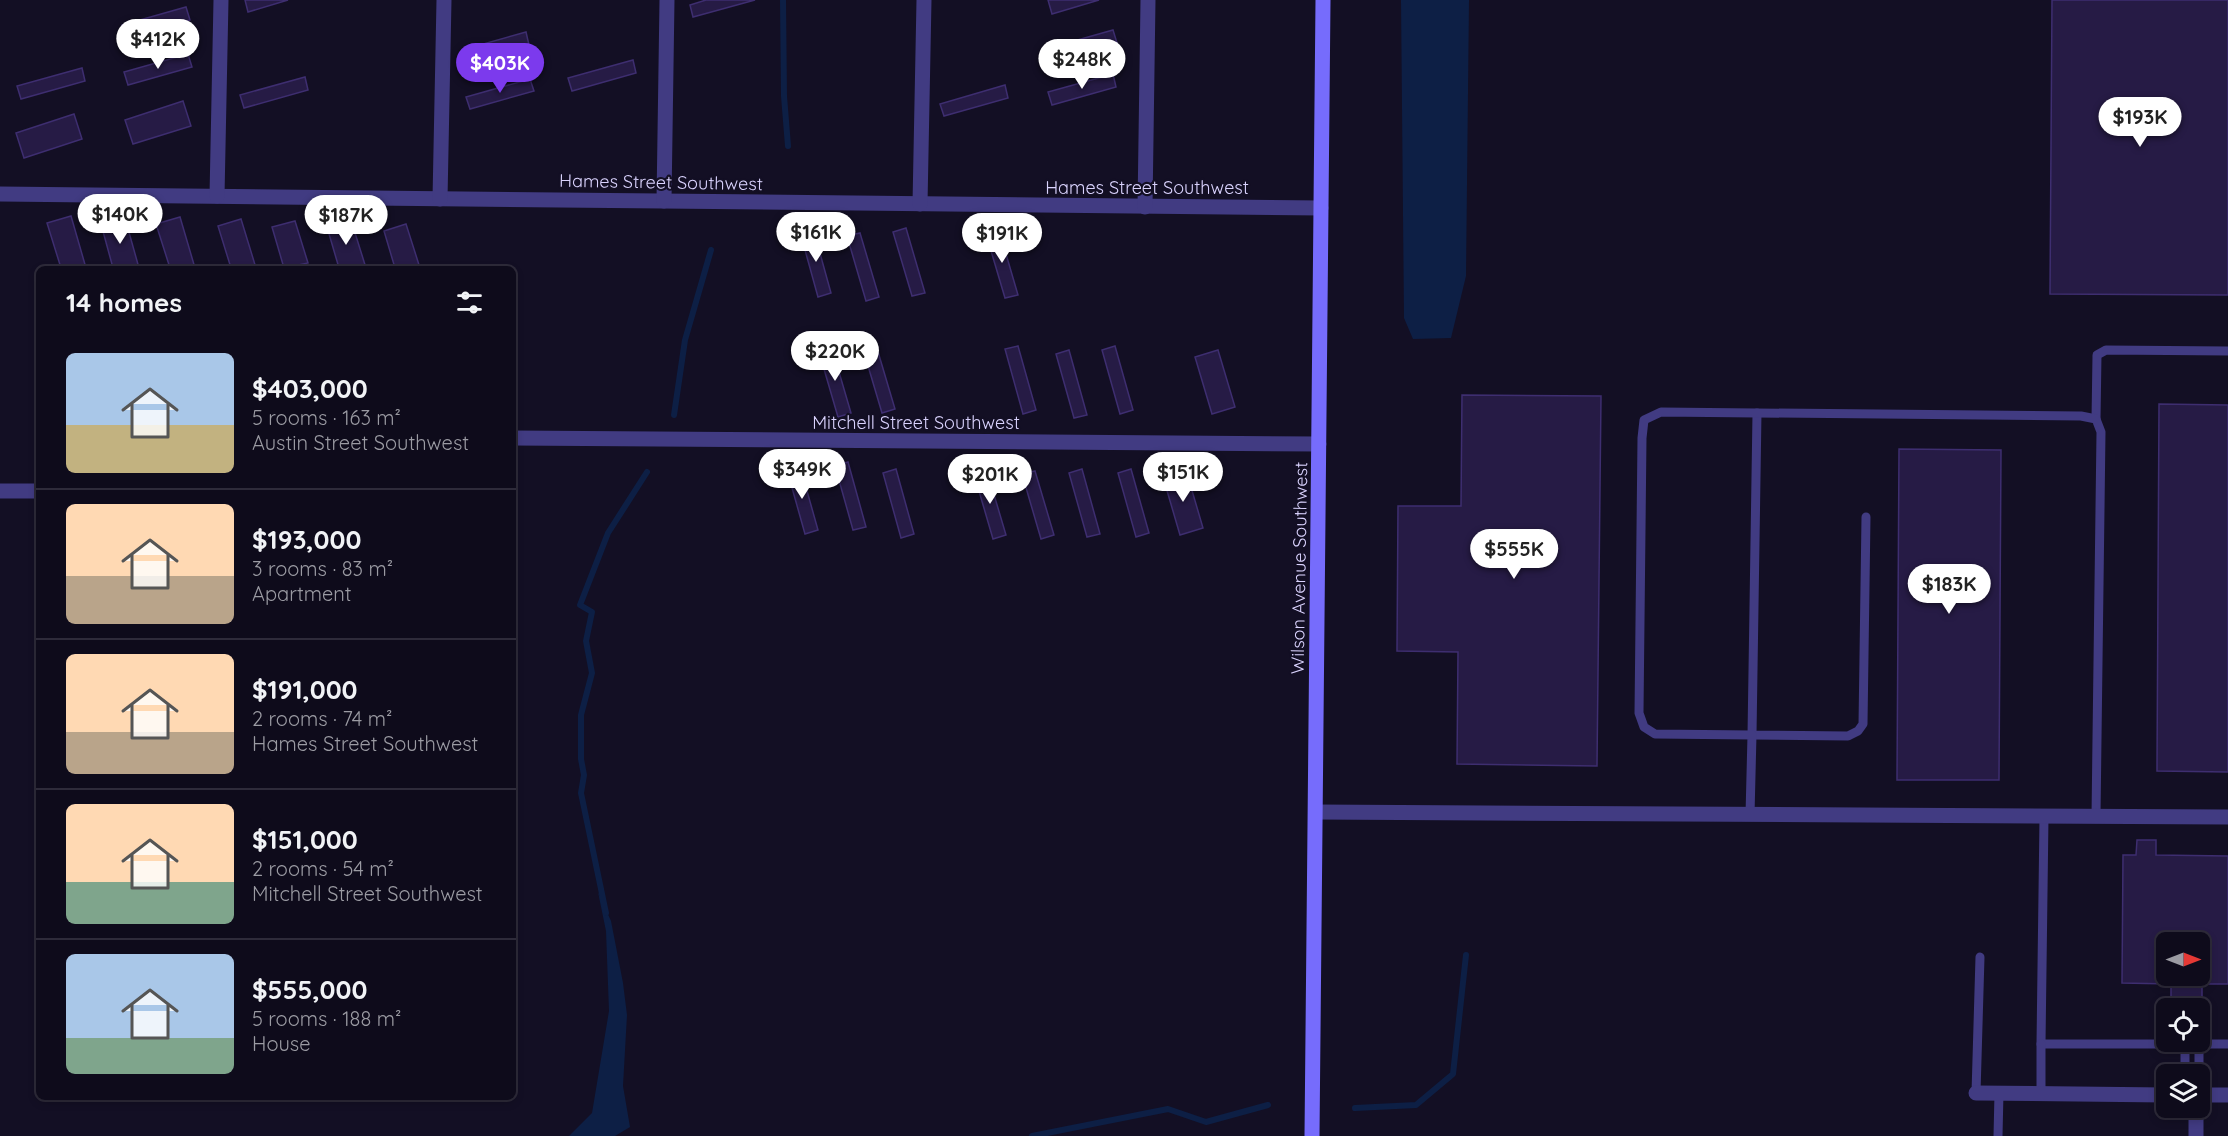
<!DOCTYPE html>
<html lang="en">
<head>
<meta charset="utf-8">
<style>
  body { margin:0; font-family:Quicksand,sans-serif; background:#1c1928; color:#f1f3f6; height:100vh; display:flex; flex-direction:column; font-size:22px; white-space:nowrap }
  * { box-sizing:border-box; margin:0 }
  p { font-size:20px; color:#9b9ba3 }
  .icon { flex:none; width:33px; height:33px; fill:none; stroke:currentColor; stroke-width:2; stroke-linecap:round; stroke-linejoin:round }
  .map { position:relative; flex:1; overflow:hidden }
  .panel { position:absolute; left:36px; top:266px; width:480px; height:834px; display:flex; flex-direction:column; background:#0e0b1b; border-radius:9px; box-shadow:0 3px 9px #0003,0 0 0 2px #2e2b3a }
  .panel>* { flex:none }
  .needle { width:39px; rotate:90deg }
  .controls { position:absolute; left:2156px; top:932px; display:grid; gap:12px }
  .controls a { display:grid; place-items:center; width:54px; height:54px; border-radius:9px; background:#0e0b1b; box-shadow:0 3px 9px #0003,0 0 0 2px #2e2b3a; font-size:30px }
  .price { position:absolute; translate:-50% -51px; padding:0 14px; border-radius:21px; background:#fff; color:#222; font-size:20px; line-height:39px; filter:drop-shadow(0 2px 3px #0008) }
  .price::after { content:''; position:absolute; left:50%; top:36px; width:18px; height:14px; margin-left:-9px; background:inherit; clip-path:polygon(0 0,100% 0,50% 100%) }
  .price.current { background:#7c3aed; color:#fff }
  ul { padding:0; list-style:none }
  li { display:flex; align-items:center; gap:18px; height:150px; padding:0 30px }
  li+li { border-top:2px solid #2e2b3a }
  li span { display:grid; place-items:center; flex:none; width:168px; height:120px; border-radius:9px; color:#555 }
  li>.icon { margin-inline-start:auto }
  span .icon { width:72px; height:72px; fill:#fffc; stroke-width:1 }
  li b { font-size:26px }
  h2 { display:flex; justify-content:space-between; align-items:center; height:72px; padding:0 30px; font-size:26px }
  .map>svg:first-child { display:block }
  .water { fill:#0d1f45 }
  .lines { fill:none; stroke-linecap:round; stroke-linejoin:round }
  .stream { stroke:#0d1f45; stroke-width:6 }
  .building { fill:#261b45; stroke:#3e2e70; stroke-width:1.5; fill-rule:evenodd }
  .lane { stroke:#413b82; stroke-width:9 }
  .street { stroke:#413b82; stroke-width:15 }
  .secondary { stroke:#766cfc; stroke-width:15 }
  .labels { text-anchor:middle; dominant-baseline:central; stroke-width:4.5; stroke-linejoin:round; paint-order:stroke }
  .street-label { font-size:18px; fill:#dad3fe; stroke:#130f24 }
</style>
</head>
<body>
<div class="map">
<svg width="2228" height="1136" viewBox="0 0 2228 1136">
  <rect width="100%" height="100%" fill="#130f24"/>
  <g class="water">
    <path d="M1401,0H1469L1466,276L1451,338L1413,339L1404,318Z"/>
    <path d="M598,892L611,921L623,983L627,1015L623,1086L630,1127L615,1136H569L592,1113L609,1011L606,931Z"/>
  </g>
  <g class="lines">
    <g class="stream">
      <path d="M783,0L784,96L788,146"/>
      <path d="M674,415L685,340L711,250"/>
      <path d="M606,913L581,793L584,775L581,759V715L592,673L586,641L592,612L580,605L608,533L647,472"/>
      <path d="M1355,1108L1416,1105L1453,1074L1466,955"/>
      <path d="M1032,1136L1168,1109L1206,1122L1268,1105"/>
    </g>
  </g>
  <g class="building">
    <path d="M245,0H288L248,12Z"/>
    <path d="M706,0H755L693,17L690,5Z"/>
    <path d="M1048,0H1099L1052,14Z"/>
    <path d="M2052,0H2228V295L2050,294Z"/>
    <path d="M186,7L190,20L125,38L122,25Z"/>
    <path d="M1113,30L1117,43L1052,62L1049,48Z"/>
    <path d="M526,32L529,45L465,63L462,50Z"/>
    <path d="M188,54L192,67L128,85L124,72Z"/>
    <path d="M633,60L636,73L572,91L568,78Z"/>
    <path d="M82,68L85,81L21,99L17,86Z"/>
    <path d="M1113,74L1116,87L1052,105L1048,92Z"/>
    <path d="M305,77L308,90L244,108L240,95Z"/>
    <path d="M530,79L534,91L470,109L466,97Z"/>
    <path d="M1005,85L1008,98L944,116L940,104Z"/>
    <path d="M183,101L191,126L133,144L125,120Z"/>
    <path d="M74,114L82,139L24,158L16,133Z"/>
    <path d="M71,216L86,268H61L47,223Z"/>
    <path d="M180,217L195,268H170L156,224Z"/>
    <path d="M125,218L139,268H113L101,224Z"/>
    <path d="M241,219L256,268H231L218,226Z"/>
    <path d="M351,220L366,268H339L327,227Z"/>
    <path d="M295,221L308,263L284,268L272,227Z"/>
    <path d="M406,224L420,268H395L384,231Z"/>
    <path d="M813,228L831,293L818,297L800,232Z"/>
    <path d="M906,228L925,293L912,296L893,232Z"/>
    <path d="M999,230L1018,295L1005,298L986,234Z"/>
    <path d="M860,233L879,297L866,301L847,236Z"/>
    <path d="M876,345L895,409L882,413L863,349Z"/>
    <path d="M1018,346L1036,410L1023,414L1005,349Z"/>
    <path d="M1115,346L1133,410L1120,414L1102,350Z"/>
    <path d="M832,348L851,413L838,417L819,352Z"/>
    <path d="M1069,350L1087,415L1074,418L1056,354Z"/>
    <path d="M1218,350L1235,407L1212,414L1195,357Z"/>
    <path d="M1462,395L1601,396L1597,766L1457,764L1458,652L1397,651L1398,506H1461Z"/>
    <path d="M2159,404L2228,405V772L2157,771Z"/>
    <path d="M1899,449L2001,450L1999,780H1897Z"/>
    <path d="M848,462L866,527L853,530L835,466Z"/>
    <path d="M800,466L818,530L805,534L787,470Z"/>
    <path d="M896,469L914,534L901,538L883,473Z"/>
    <path d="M1082,469L1100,534L1087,537L1069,473Z"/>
    <path d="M1131,469L1149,533L1136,537L1118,473Z"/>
    <path d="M1186,470L1203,528L1180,535L1163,477Z"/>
    <path d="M987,471L1006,535L993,539L974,474Z"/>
    <path d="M1035,471L1054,535L1041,539L1022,474Z"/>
    <path d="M2137,840H2156V855L2228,856V984H2202V1003L2171,1002V984L2122,983L2123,855H2136ZM2166,942H2199V975H2166Z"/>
  </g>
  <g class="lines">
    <g class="lane">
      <path d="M1757,413L1752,735L1848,736L1858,731L1863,724L1866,517"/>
      <path d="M2096,419L2097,355L2106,350L2228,351"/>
      <path d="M1750,815L1752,735L1655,734L1644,727L1639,713L1642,438L1644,420L1661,412L2081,416L2096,419L2101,432L2096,816"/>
      <path d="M2044,817L2041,1044H2228"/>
      <path d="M2041,1044V1094"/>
      <path d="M2185,1074V1052L2192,1044L2199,1051V1074"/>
      <path d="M1976,1093L1980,957"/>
      <path d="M1998,1136L1999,1093"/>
    </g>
    <g class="street">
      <path d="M0,194L1321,208"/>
      <path d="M217,196L221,0"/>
      <path d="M440,199L444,0"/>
      <path d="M664,201L667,0"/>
      <path d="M920,204L924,0"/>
      <path d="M1145,207L1148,0"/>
      <path d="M513,438L1319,444"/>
      <path d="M0,491H39"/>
      <path d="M1316,812L2228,817"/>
      <path d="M1976,1093L2166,1095"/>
      <path d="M2199,1095H2228"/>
      <path d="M2196,1136V1107"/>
    </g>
    <path class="secondary" d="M1312,1136L1323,0"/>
  </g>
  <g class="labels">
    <g class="street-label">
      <text transform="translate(661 182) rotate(1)">Hames Street Southwest</text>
      <text x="1147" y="187">Hames Street Southwest</text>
      <text x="916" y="422">Mitchell Street Southwest</text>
      <text transform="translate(1299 568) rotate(-89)">Wilson Avenue Southwest</text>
    </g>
  </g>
</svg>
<div class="controls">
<a><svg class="needle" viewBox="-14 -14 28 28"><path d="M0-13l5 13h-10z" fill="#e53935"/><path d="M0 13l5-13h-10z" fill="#9b9ba3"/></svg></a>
<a><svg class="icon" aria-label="locate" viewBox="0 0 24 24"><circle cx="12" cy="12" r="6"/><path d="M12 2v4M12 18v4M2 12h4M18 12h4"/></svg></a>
<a><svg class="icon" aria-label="layers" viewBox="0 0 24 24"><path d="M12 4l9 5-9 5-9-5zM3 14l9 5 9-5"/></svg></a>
</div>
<b class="price" style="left:158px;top:70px">$412K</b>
<b class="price" style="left:1082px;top:90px">$248K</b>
<b class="price current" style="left:500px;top:94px">$403K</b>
<b class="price" style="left:2140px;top:148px">$193K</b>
<b class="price" style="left:120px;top:245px">$140K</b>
<b class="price" style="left:346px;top:246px">$187K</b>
<b class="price" style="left:816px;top:263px">$161K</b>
<b class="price" style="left:1002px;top:264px">$191K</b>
<b class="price" style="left:835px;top:382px">$220K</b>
<b class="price" style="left:802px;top:500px">$349K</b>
<b class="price" style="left:1183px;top:503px">$151K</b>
<b class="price" style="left:990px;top:505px">$201K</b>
<b class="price" style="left:1514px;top:580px">$555K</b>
<b class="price" style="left:1949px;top:615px">$183K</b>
<section class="panel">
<h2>14 homes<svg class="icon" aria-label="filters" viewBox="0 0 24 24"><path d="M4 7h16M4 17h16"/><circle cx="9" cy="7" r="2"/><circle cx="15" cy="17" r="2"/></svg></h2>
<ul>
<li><span style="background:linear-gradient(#a9c7e8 60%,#c2b280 0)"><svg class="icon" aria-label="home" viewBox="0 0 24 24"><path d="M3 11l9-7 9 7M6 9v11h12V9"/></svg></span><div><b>$403,000</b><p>5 rooms · 163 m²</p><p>Austin Street Southwest</p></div></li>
<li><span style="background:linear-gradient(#ffd9b3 60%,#b9a48a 0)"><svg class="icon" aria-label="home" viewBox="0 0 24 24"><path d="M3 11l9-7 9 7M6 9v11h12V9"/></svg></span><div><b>$193,000</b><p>3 rooms · 83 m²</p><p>Apartment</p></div></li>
<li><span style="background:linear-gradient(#ffd9b3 65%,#b9a48a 0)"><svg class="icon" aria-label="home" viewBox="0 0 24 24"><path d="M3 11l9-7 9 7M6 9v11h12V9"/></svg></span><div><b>$191,000</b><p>2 rooms · 74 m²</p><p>Hames Street Southwest</p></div></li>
<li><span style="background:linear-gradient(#ffd9b3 65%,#7fa58c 0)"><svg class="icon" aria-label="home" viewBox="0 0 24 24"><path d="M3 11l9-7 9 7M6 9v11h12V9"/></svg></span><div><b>$151,000</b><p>2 rooms · 54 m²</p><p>Mitchell Street Southwest</p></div></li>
<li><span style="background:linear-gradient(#a9c7e8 70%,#7fa58c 0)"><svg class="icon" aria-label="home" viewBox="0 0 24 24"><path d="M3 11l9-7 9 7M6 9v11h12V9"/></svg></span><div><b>$555,000</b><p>5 rooms · 188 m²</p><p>House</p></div></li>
</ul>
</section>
</div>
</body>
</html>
